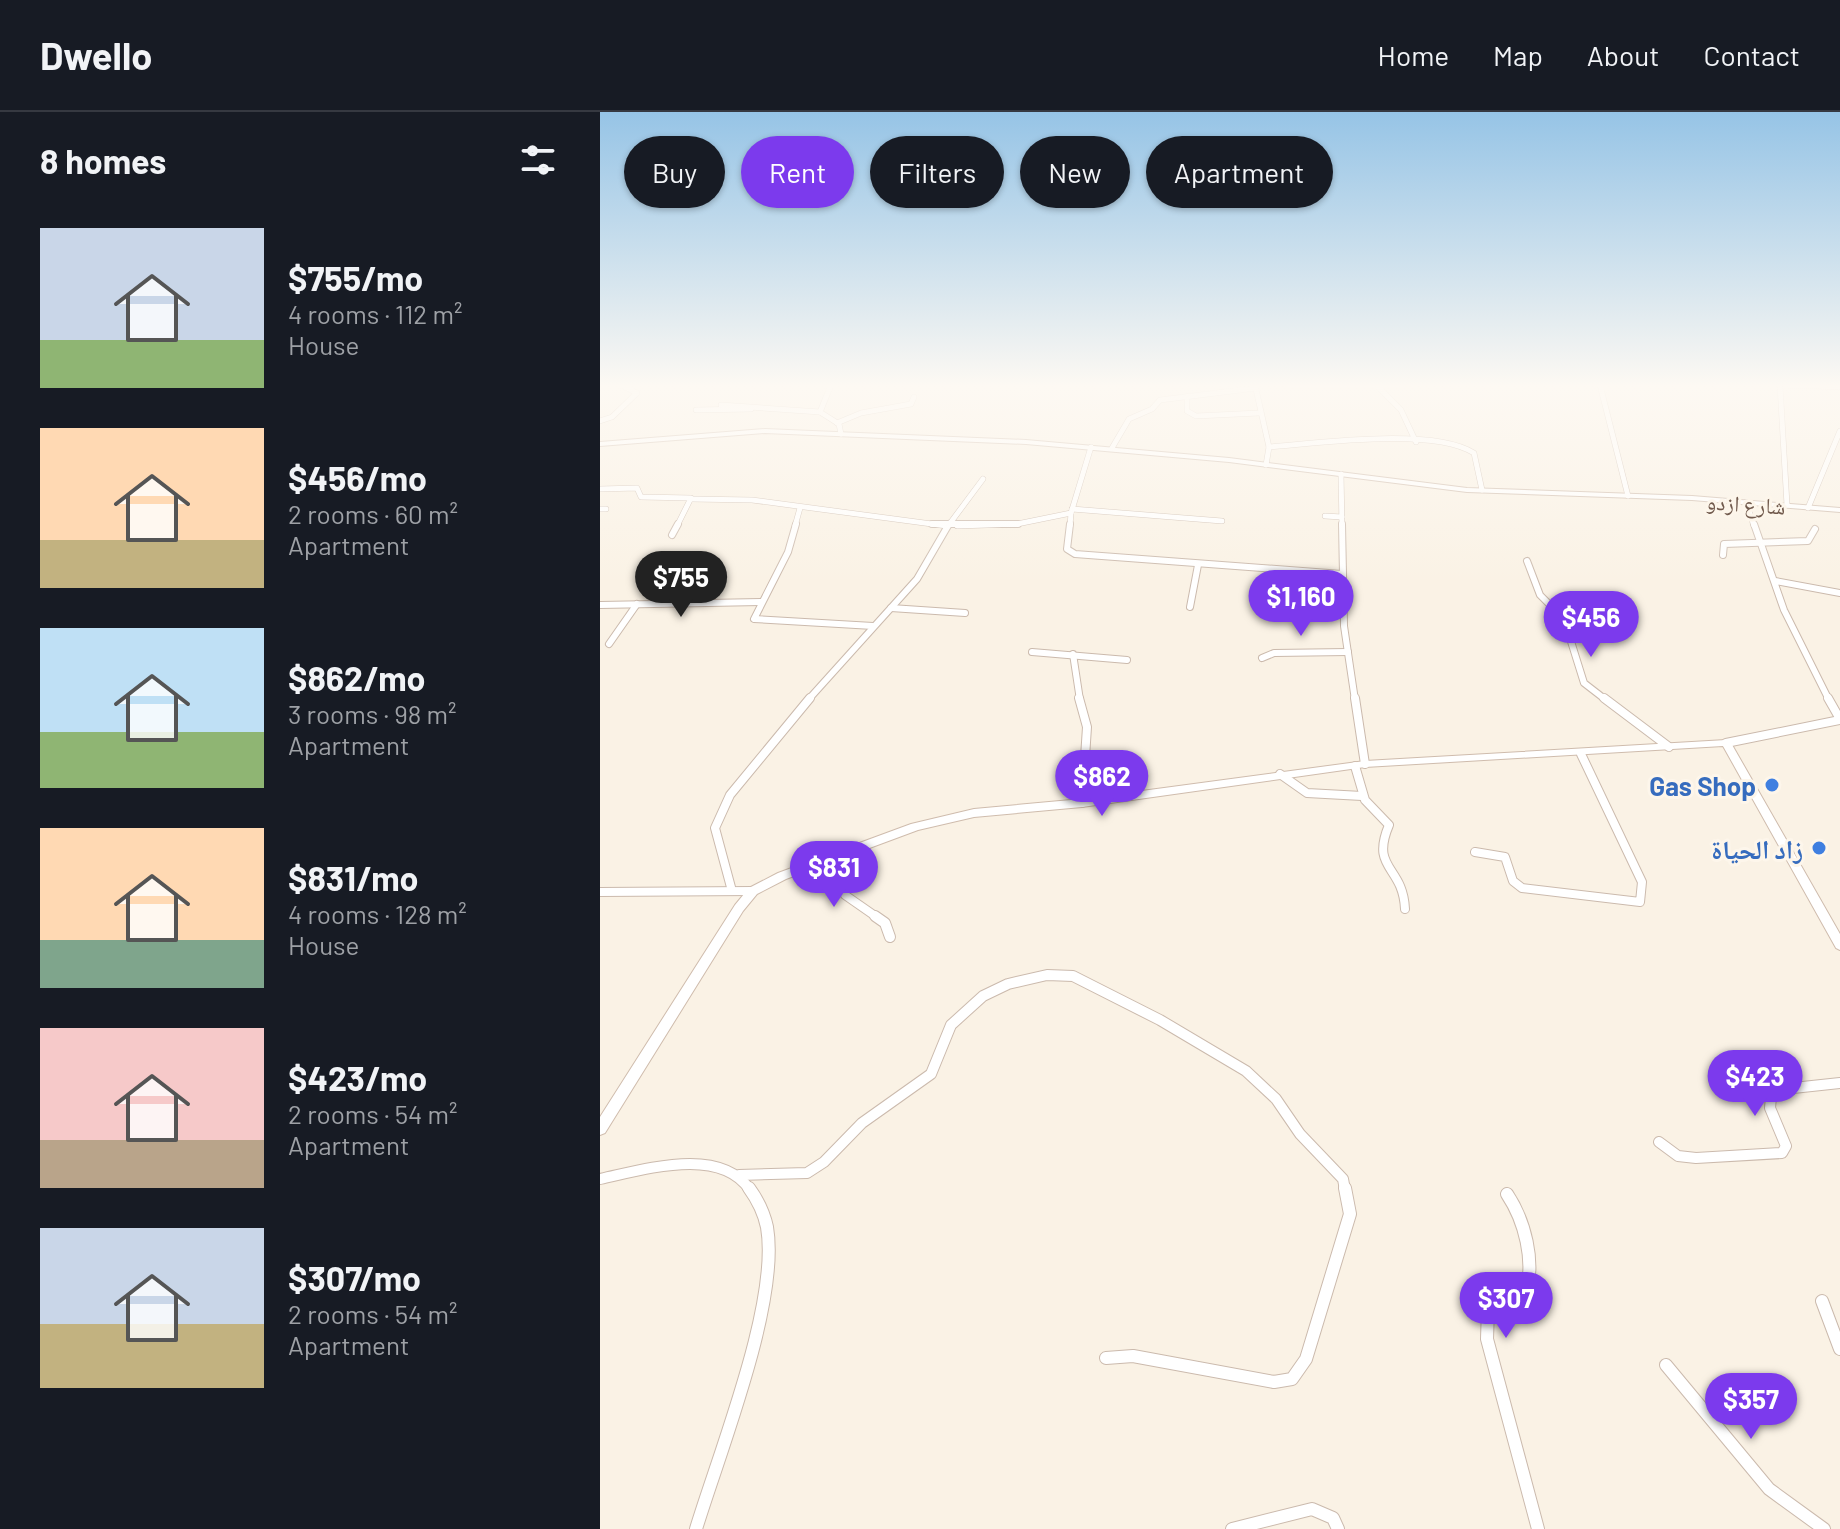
<!DOCTYPE html>
<html lang="en">
<head>
<meta charset="utf-8">
<style>
  body { margin:0; font-family:Barlow,"Noto Naskh Arabic",sans-serif; background:#242831; color:#f1f3f6; height:100vh; display:flex; flex-direction:column; font-size:30px; white-space:nowrap }
  * { box-sizing:border-box; margin:0 }
  p { font-size:26px; color:#9ea1a6 }
  .icon { flex:none; width:44px; height:44px; fill:none; stroke:currentColor; stroke-width:2; stroke-linecap:round; stroke-linejoin:round }
  .map { position:relative; flex:1; overflow:hidden }
  .details { display:flex; flex-direction:column; background:#171b24; width:600px }
  .details>* { flex:none }
  .hud { position:absolute; left:24px; top:24px; width:760px; height:72px; display:flex; gap:16px }
  .price { position:absolute; translate:-50% -68px; padding:0 18px; border-radius:28px; background:#7c3aed; color:#fff; font-size:26px; line-height:52px; filter:drop-shadow(0 2px 4px #0008) }
  .price::after { content:''; position:absolute; left:50%; top:48px; width:24px; height:18px; margin-left:-12px; background:inherit; clip-path:polygon(0 0,100% 0,50% 100%) }
  .price.on { background:#222; color:#fff }
  ul { padding:0; list-style:none }
  li { display:flex; align-items:center; gap:24px; height:200px; padding:0 40px }
  li span { display:grid; place-items:center; flex:none; width:224px; height:160px; border-radius:0px; color:#555 }
  li>.icon { margin-inline-start:auto }
  span .icon { width:96px; height:96px; fill:#fffc; stroke-width:1 }
  li b { font-size:34px }
  h2 { display:flex; justify-content:space-between; align-items:center; height:96px; padding:0 40px; font-size:34px }
  .tag { padding:0 28px; border-radius:36px; background:#171b24; box-shadow:0 2px 6px #0004; font-size:28px; line-height:72px }
  .tag.on { background:#7c3aed; color:#fff }
  header { display:flex; align-items:center; gap:48px; box-sizing:border-box; height:112px; padding:0 40px; background:#171b24; border-bottom:2px solid #363941 }
  header strong { font-size:38px }
  nav { display:flex; gap:44px; margin-inline-start:auto; font-size:28px }
  main { display:flex; flex:1; min-height:0 }
  .map>svg:first-child { display:block }
  .lines { fill:none; stroke-linecap:round; stroke-linejoin:round }
  .street-far4-casing { stroke:#cbbaad; stroke-width:6 }
  .street-far3-casing { stroke:#cbbaad; stroke-width:8 }
  .street-far2-casing { stroke:#cbbaad; stroke-width:10 }
  .street-far1-casing { stroke:#cbbaad; stroke-width:12 }
  .street-casing { stroke:#cbbaad; stroke-width:14 }
  .secondary-casing { stroke:#cfbcad; stroke-width:2 }
  .street-far4 { stroke:#fff; stroke-width:5 }
  .street-far3 { stroke:#fff; stroke-width:6 }
  .street-far2 { stroke:#fff; stroke-width:8 }
  .street-far1 { stroke:#fff; stroke-width:10 }
  .street { stroke:#fff; stroke-width:12 }
  .secondary { fill:#fff; fill-rule:evenodd }
  .shop-dot { fill:#3f7fe0; stroke:#fdf6eb; stroke-width:3 }
  .labels { text-anchor:middle; dominant-baseline:central; stroke-width:6; stroke-linejoin:round; paint-order:stroke }
  .far-street-label { font-size:22px; fill:#715a4d; stroke:#fdf6eb }
  .shop-label { font-size:26px; font-weight:bold; fill:#366cbe; stroke:#fdf6eb; text-anchor:end }
</style>
</head>
<body>
<header>
<strong>Dwello</strong>
<nav><a>Home</a><a>Map</a><a>About</a><a>Contact</a></nav>
</header>
<main>
<section class="details">
<h2>8 homes<svg class="icon" aria-label="filters" viewBox="0 0 24 24"><path d="M4 7h16M4 17h16"/><circle cx="9" cy="7" r="2"/><circle cx="15" cy="17" r="2"/></svg></h2>
<ul>
<li><span style="background:linear-gradient(#c9d6e8 70%,#8fb573 0)"><svg class="icon" aria-label="home" viewBox="0 0 24 24"><path d="M3 11l9-7 9 7M6 9v11h12V9"/></svg></span><div><b>$755/mo</b><p>4 rooms · 112 m²</p><p>House</p></div></li>
<li><span style="background:linear-gradient(#ffd9b3 70%,#c2b280 0)"><svg class="icon" aria-label="home" viewBox="0 0 24 24"><path d="M3 11l9-7 9 7M6 9v11h12V9"/></svg></span><div><b>$456/mo</b><p>2 rooms · 60 m²</p><p>Apartment</p></div></li>
<li><span style="background:linear-gradient(#bfe0f5 65%,#8fb573 0)"><svg class="icon" aria-label="home" viewBox="0 0 24 24"><path d="M3 11l9-7 9 7M6 9v11h12V9"/></svg></span><div><b>$862/mo</b><p>3 rooms · 98 m²</p><p>Apartment</p></div></li>
<li><span style="background:linear-gradient(#ffd9b3 70%,#7fa58c 0)"><svg class="icon" aria-label="home" viewBox="0 0 24 24"><path d="M3 11l9-7 9 7M6 9v11h12V9"/></svg></span><div><b>$831/mo</b><p>4 rooms · 128 m²</p><p>House</p></div></li>
<li><span style="background:linear-gradient(#f6c9c9 70%,#b9a48a 0)"><svg class="icon" aria-label="home" viewBox="0 0 24 24"><path d="M3 11l9-7 9 7M6 9v11h12V9"/></svg></span><div><b>$423/mo</b><p>2 rooms · 54 m²</p><p>Apartment</p></div></li>
<li><span style="background:linear-gradient(#c9d6e8 60%,#c2b280 0)"><svg class="icon" aria-label="home" viewBox="0 0 24 24"><path d="M3 11l9-7 9 7M6 9v11h12V9"/></svg></span><div><b>$307/mo</b><p>2 rooms · 54 m²</p><p>Apartment</p></div></li>
</ul>
</section>
<div class="map">
<svg width="1240" height="1417" viewBox="0 0 1240 1417">
  <rect width="100%" height="100%" fill="#faf2e5"/>
  <g class="lines">
    <defs>
      <g id="street-far4">
        <path d="M231,273L220,300L239,312L241,322"/>
        <path d="M655,273L669,335L666,353"/>
        <path d="M691,273H801"/>
        <path d="M1000,273L1028,384"/>
        <path d="M1180,273L1187,393"/>
        <path d="M1186,273L1240,275"/>
        <path d="M777,274L801,298L816,330"/>
        <path d="M587,285V299L596,304L659,301"/>
        <path d="M121,293L220,300"/>
        <path d="M96,298L151,297"/>
        <path d="M0,309L12,305L37,281L21,273"/>
        <path d="M237,311L261,301L311,292L314,285"/>
        <path d="M669,335C719,331 833,315 874,341L882,378"/>
        <path d="M512,336L529,307L552,297L560,288L656,276"/>
        <path d="M741,362L742,414"/>
        <path d="M0,377L37,376L41,385L91,386L77,414"/>
        <path d="M92,387L152,388L347,414"/>
        <path d="M1146,390L1154,414"/>
        <path d="M1208,396L1240,319"/>
        <path d="M0,397H6"/>
        <path d="M472,397L622,409"/>
        <path d="M725,404L742,405"/>
        <path d="M195,414L200,396"/>
        <path d="M348,414L383,367"/>
        <path d="M357,414L417,412L471,401L491,335"/>
        <path d="M470,414L471,401"/>
      </g>
      <g id="street-far3">
        <path d="M196,412L188,440L154,507L273,514"/>
        <path d="M332,412H418"/>
        <path d="M470,412L467,437L475,442L742,462"/>
        <path d="M742,412L744,514L755,588"/>
        <path d="M1154,412L1184,498L1229,588"/>
        <path d="M72,423L78,412"/>
        <path d="M1123,443L1124,432L1208,429L1215,417"/>
        <path d="M927,449L940,483L964,507L984,571L1006,588"/>
        <path d="M1175,469L1240,481"/>
        <path d="M0,493L161,490"/>
        <path d="M590,495L598,453"/>
        <path d="M291,496L365,501"/>
        <path d="M9,532L37,492"/>
        <path d="M432,540L527,548"/>
        <path d="M473,542L480,588"/>
        <path d="M662,546L674,541L748,540"/>
        <path d="M208,588L317,467L349,412"/>
      </g>
      <g id="street-far2">
        <path d="M479,586L487,615L482,691"/>
        <path d="M755,586L765,652"/>
        <path d="M1004,586L1069,635"/>
        <path d="M1228,586L1240,607"/>
        <path d="M1126,631L1240,608"/>
        <path d="M755,654L765,688L789,713C770,758 803,753 805,797"/>
        <path d="M680,662L707,681L762,684"/>
        <path d="M875,740L905,745L913,769L922,776L1040,790L1042,770L981,642"/>
        <path d="M235,743L245,783L278,806"/>
        <path d="M132,779L115,716L130,683L210,586"/>
        <path d="M0,780L153,779"/>
      </g>
      <g id="street-far1">
        <path d="M275,804L285,811L290,825"/>
        <path d="M1059,1030L1078,1044L1096,1046L1182,1041L1186,1034L1170,996L1171,985L1184,977L1240,971"/>
        <path d="M139,1063L207,1061L224,1050L262,1011L331,962L351,913L383,884L408,872L447,863L473,864L560,908L646,959L676,987L700,1022L743,1067L745,1078"/>
        <path d="M0,1067C43,1058 120,1033 150,1078"/>
      </g>
      <g id="street">
        <path d="M907,1082C925,1109 935,1149 926,1180L888,1197L887,1227L938,1417"/>
        <path d="M1222,1189L1240,1237"/>
        <path d="M506,1246L533,1244L674,1270L692,1267L706,1247L750,1102L745,1076"/>
        <path d="M1066,1253L1169,1377L1224,1417"/>
        <path d="M96,1417C119,1341 180,1190 167,1115C164,1101 157,1087 149,1076"/>
        <path d="M632,1417L712,1397L733,1406L738,1417"/>
      </g>
      <g id="secondary">
        <path d="M165,317L426,328L629,346L867,376L1092,384L1240,396V400L1092,388L867,380L629,350L426,332L165,321L0,334V330Z"/>
        <path d="M1126,628L1131,631L1240,822V838L1236,836L1123,634L765,655L482,695L374,705L318,718L186,767L157,782L143,799L5,1021L0,1023V1005L135,793L149,776L178,761L311,712L374,697L482,687L765,649Z"/>
      </g>
    </defs>
    <use href="#street-far4" class="street-far4-casing"/>
    <use href="#street-far3" class="street-far3-casing"/>
    <use href="#street-far2" class="street-far2-casing"/>
    <use href="#street-far1" class="street-far1-casing"/>
    <use href="#street" class="street-casing"/>
    <use href="#secondary" class="secondary-casing"/>
    <use href="#street-far4" class="street-far4"/>
    <use href="#street-far3" class="street-far3"/>
    <use href="#street-far2" class="street-far2"/>
    <use href="#street-far1" class="street-far1"/>
    <use href="#street" class="street"/>
    <use href="#secondary" class="secondary"/>
  </g>
  <linearGradient id="sky" x2="0" y2="1"><stop stop-color="#96c4e6"/><stop offset="0.58" stop-color="#fdf9f3"/><stop offset="1" stop-color="#fdf9f3" stop-opacity="0"/></linearGradient>
  <rect width="1240" height="472" fill="url(#sky)"/>
  <g class="shop-dot">
    <circle cx="1172" cy="673" r="8"/>
    <circle cx="1219" cy="736" r="8"/>
  </g>
  <g class="labels">
    <g class="far-street-label">
      <text transform="translate(1146 391) rotate(4)">شارع ازدو</text>
    </g>
    <g class="shop-label">
      <text x="1156" y="673">Gas Shop</text>
      <text x="1203" y="736">زاد الحياة</text>
    </g>
  </g>
</svg>
<b class="price on" style="left:81px;top:507px">$755</b>
<b class="price" style="left:701px;top:526px">$1,160</b>
<b class="price" style="left:991px;top:547px">$456</b>
<b class="price" style="left:502px;top:706px">$862</b>
<b class="price" style="left:234px;top:797px">$831</b>
<b class="price" style="left:1155px;top:1006px">$423</b>
<b class="price" style="left:906px;top:1228px">$307</b>
<b class="price" style="left:1151px;top:1329px">$357</b>
<div class="hud">
<a class="tag">Buy</a>
<a class="tag on">Rent</a>
<a class="tag">Filters</a>
<a class="tag">New</a>
<a class="tag">Apartment</a>
</div>
</div>
</main>
</body>
</html>
